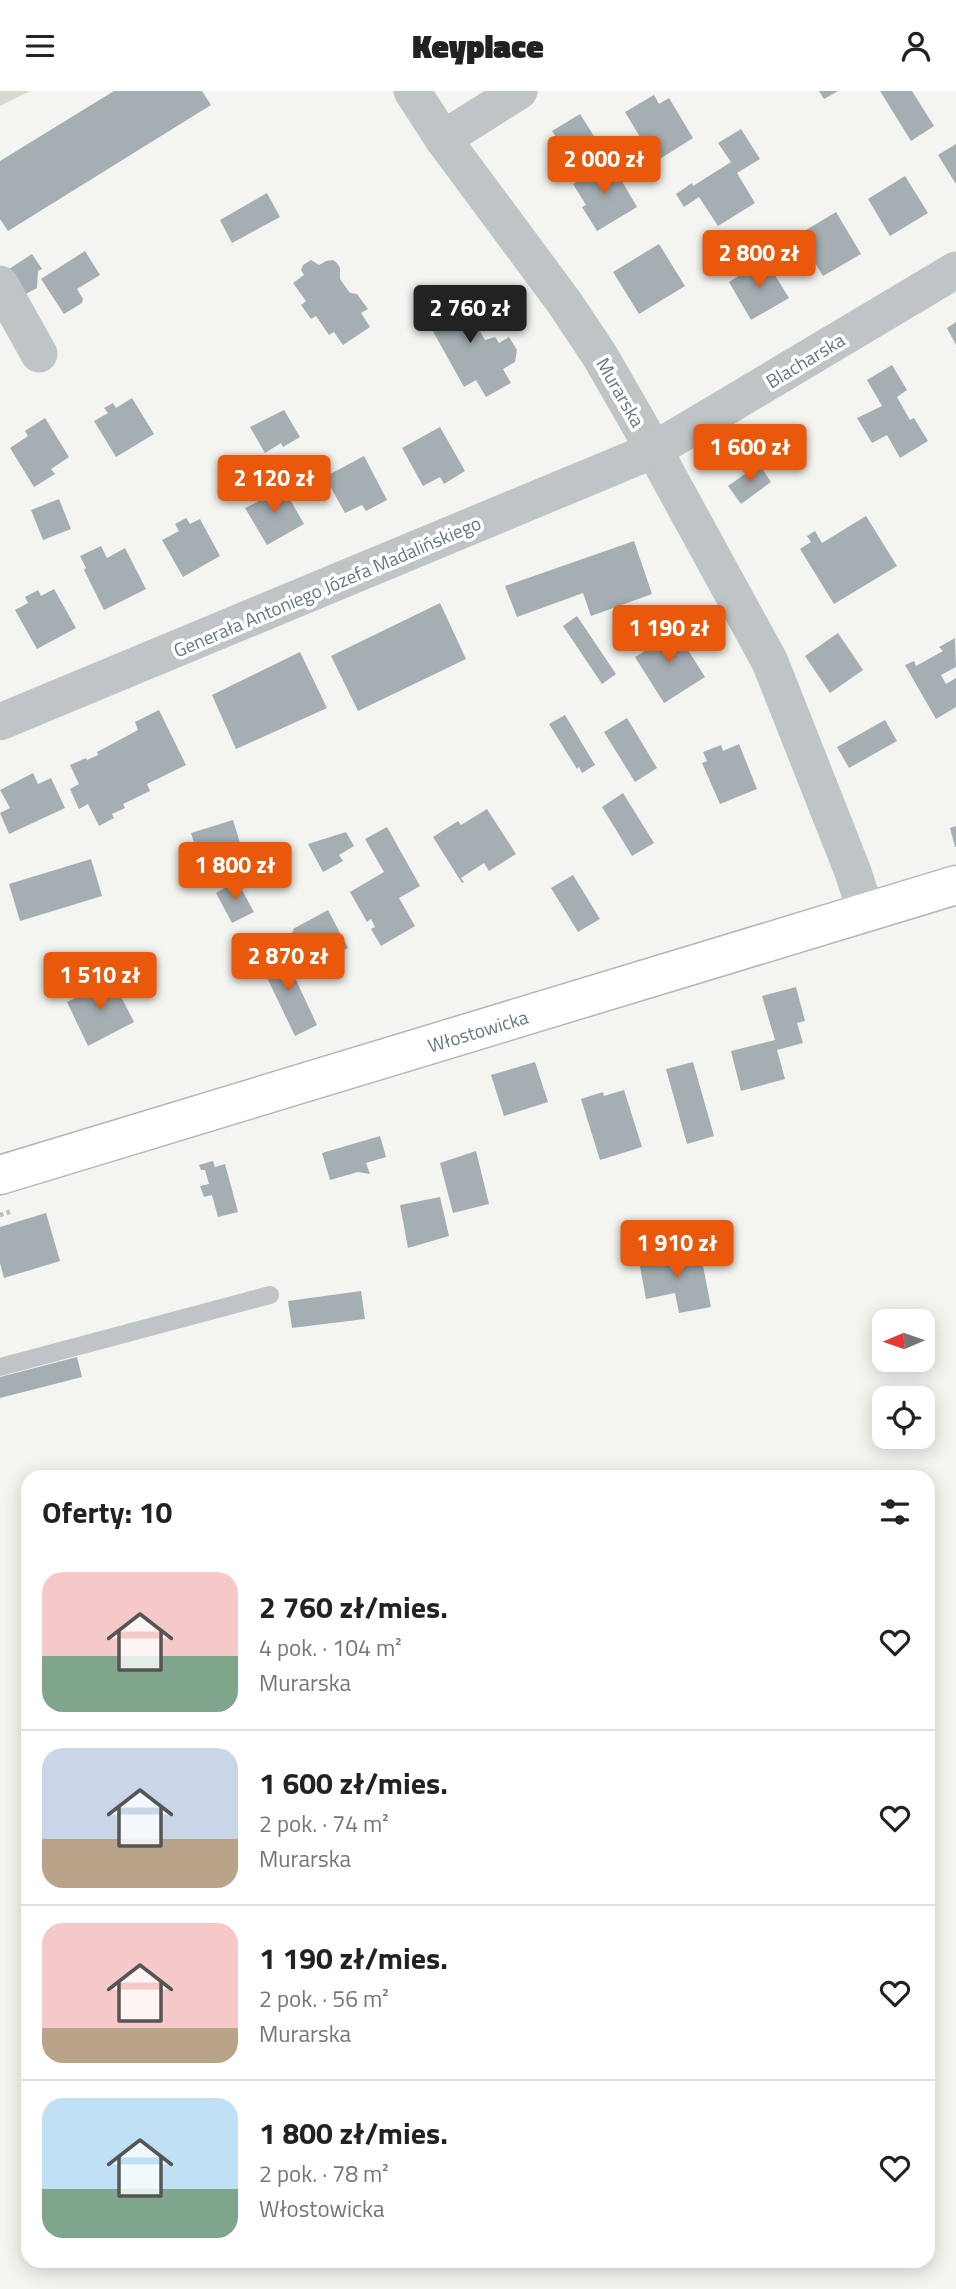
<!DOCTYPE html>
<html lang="pl">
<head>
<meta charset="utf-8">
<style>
  body { margin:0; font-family:"Titillium Web",sans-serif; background:#f6f6f6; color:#222; height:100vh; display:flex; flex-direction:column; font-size:26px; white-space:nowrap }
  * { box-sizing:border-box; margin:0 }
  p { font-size:23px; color:#767676 }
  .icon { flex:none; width:38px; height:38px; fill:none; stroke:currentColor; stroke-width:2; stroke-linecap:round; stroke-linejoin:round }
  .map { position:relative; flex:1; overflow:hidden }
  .panel { position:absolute; left:21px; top:1379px; width:914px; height:798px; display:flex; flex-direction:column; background:#fff; border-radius:21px; box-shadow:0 4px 18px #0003 }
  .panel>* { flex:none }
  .needle { width:46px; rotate:268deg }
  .controls { position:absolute; left:872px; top:1218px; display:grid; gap:14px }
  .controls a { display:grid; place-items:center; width:63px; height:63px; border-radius:14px; background:#fff; box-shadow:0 4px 18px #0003; font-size:35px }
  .price { position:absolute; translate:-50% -60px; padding:0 16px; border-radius:7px; background:#ea580c; color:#fff; font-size:23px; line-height:46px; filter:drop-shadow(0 2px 4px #0008) }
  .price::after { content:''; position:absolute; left:50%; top:42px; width:21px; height:16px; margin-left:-10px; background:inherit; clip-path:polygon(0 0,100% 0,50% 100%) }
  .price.active { background:#222; color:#fff }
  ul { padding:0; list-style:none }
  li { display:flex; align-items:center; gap:21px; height:175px; padding:0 21px }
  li+li { border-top:2px solid #e0e0e0 }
  li span { display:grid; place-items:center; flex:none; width:196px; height:140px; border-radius:21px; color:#555 }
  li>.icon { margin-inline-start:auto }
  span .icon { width:84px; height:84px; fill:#fffc; stroke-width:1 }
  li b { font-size:30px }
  h2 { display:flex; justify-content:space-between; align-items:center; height:84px; padding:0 21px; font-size:30px }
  header { display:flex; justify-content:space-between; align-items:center; height:91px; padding:0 21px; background:#fff; font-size:32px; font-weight:800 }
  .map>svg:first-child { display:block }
  .green { fill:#d6dbd1 }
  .building { fill:#a5afb3 }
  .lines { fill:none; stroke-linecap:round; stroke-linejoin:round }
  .secondary-casing { stroke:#b1b8bb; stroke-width:41 }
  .path { stroke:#b9bcbd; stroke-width:4.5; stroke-dasharray:3.5 3.5; stroke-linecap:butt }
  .lane { stroke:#bfc4c6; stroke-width:18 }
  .street { stroke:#bfc4c6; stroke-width:37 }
  .secondary { stroke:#fff; stroke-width:38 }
  .labels { text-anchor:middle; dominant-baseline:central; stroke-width:7; stroke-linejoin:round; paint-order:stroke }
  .street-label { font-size:19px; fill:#637881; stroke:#fff }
</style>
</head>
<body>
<header><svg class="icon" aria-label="menu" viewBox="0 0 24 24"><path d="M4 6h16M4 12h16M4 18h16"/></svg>Keyplace<svg class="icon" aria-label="person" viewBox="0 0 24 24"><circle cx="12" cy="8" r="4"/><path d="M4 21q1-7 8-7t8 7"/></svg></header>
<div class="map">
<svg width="956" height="2198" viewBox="0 0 956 2198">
  <rect width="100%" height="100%" fill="#f4f4f0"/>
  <path class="green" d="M0,0H30L0,15Z"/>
  <g class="building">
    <path d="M114,0H202L211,14L8,140L0,128V70Z"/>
    <path d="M819,0H838L824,8Z"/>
    <path d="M880,0H912L934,35L911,50Z"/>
    <path d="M654,4L659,13L669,7L693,47L655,71L625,21Z"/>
    <path d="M580,23L602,58L578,73L568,57L565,59L552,40Z"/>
    <path d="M741,38L760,68L737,82L755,112L718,135L699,106L684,116L676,103L692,92L693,95L731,71L718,52Z"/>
    <path d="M956,53V93L938,64Z"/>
    <path d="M610,70L637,116L597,140L582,116L586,114L573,93Z"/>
    <path d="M905,85L928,122L890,145L868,108Z"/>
    <path d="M267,102L280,126L232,152L220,129Z"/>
    <path d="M836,121L861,163L823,185L798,144Z"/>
    <path d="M659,153L685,195L639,223L613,181Z"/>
    <path d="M85,160L100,184L77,198L83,208L82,212L64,223L41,188Z"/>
    <path d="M32,163L42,178L38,180L37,197L22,205L6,180Z"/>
    <path d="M765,168L789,207L751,229L729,191Z"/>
    <path d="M311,169L319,174L326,170L333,169L337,172L340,177V188L350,202L357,203L368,218L361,222L370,236L343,254L334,241L329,244L316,225L311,228L301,214L306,210L293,192L304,184L301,179L303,174Z"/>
    <path d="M456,198L485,249L495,246L499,252L509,246L517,259L515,271L503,278L511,292L486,306L476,289L464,296L430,235L434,233L425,217Z"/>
    <path d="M956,231V254L947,237Z"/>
    <path d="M892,274L907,299L897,306L910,329L914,327L928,350L900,367L887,344L872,352L857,327L882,315L867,289Z"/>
    <path d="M132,307L154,343L116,366L94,330L108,322L104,317L113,312L116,317Z"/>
    <path d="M284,319L300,346L283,356L281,352L265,362L250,336Z"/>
    <path d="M45,327L69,366L51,378L55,383L34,396L10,357L28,345L25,340Z"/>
    <path d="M440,336L465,380L444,393L440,386L423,395L402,357Z"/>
    <path d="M364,365L387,409L366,420L362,414L345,422L331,397L324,401L319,389Z"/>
    <path d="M759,373L771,391L741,413L728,395Z"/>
    <path d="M270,394L274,401L283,396L304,433L267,454L245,417L263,408L258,401Z"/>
    <path d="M59,408L71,438L43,449L31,419Z"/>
    <path d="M866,425L897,475L834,513L800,458L811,451L807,445L815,440L822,452Z"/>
    <path d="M186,427L190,433L200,428L220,465L183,486L162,449L179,440L175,433Z"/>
    <path d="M634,450L652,503L591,525L583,502L517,526L505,495Z"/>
    <path d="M101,455L107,467L125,457L146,498L104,519L84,479L86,477L80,465Z"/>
    <path d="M54,498L76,537L37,558L15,519L28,512L25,506L38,499L41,505Z"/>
    <path d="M440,512L466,568L358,620L331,565Z"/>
    <path d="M577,525L616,583L602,593L563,535Z"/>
    <path d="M660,536L667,539L670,544L676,540L705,586L664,612L635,566L656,553L653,548L654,541Z"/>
    <path d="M838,542L863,579L830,602L805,565Z"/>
    <path d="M955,547L956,576L941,584L946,593L956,587V616L936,628L905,574L914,570L916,575L943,560L939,556Z"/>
    <path d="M300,561L327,617L236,658L212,604Z"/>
    <path d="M159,619L186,674L147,693L150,700L123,713L125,717L112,723L114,727L99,735L88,713L79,718L70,698L79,693L70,674L86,667L87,669L98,664L97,661L138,639L135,631Z"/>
    <path d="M565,624L595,674L582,682L579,676L577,678L549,633Z"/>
    <path d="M627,627L657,677L635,691L604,641Z"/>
    <path d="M885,629L897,650L849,677L837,656Z"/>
    <path d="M739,653L757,698L720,713L702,672L707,670L703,661L721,654L723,660Z"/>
    <path d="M33,682L38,693L51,687L65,717L9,743L0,722L10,717L0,699Z"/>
    <path d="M623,702L654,752L632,765L602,716Z"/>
    <path d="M487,718L516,763L489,780L484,772L461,787L464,791L462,792L433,746L458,730L461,734Z"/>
    <path d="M233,729L243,762L201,774L191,742Z"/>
    <path d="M956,735V756H955L950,737Z"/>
    <path d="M387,736L420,795L399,807L415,835L381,855L371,838L375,836L371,828L367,831L350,801L384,781L365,748Z"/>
    <path d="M346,741L354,755L339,764L343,770L323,781L308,753Z"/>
    <path d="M91,768L102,805L20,830L9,793Z"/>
    <path d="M573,784L600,828L578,841L551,797Z"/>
    <path d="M237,790L254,821L232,832L216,802Z"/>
    <path d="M328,819L348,857L313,876L300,852L295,855L289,843L294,840L293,838Z"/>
    <path d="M282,859L317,934L295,945L259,870Z"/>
    <path d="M112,888L134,931L88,955L67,911Z"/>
    <path d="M796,896L805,930L797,932L803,952L777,959L785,988L741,1000L731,960L775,949L762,905Z"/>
    <path d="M535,971L548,1011L504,1025L491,984Z"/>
    <path d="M693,971L714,1045L687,1053L666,978Z"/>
    <path d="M624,999L642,1056L600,1069L581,1008L603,1001L604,1005Z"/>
    <path d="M380,1045L386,1066L366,1072L370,1083L358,1081L330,1089L322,1062Z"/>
    <path d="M476,1060L489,1113L453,1122L440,1072Z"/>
    <path d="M213,1070L215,1076L225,1073L238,1121L218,1126L212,1104L204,1106L200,1095L209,1093L205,1079H201L199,1074Z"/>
    <path d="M440,1106L449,1145L408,1157L400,1114Z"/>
    <path d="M46,1122L60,1170L4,1187L0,1172V1136Z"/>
    <path d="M700,1159L711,1216L679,1222L675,1202L646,1208L639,1170Z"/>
    <path d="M361,1200L365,1228L292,1237L288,1210Z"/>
    <path d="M77,1266L82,1286L0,1307V1286Z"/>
  </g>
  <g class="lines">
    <defs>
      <g id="secondary">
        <path id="s1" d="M0,1084L956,794"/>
      </g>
    </defs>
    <use href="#secondary" class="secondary-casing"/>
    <path class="path" d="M0,1124L12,1120"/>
    <path class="lane" d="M0,1276L270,1204"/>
    <g class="street">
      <path d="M412,0L443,48L564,211L600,265L654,359L770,571L853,781L866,821"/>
      <path d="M443,48L519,0"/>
      <path d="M0,193L39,263"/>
      <path d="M0,631L654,359L956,179"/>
    </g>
    <use href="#secondary" class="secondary"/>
  </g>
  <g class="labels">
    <g class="street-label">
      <text transform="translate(805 269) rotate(-31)">Blacharska</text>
      <text transform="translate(621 301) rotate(60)">Murarska</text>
      <text transform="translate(327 495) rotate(-23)">Generała Antoniego Józefa Madalińskiego</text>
      <text stroke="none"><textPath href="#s1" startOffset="499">Włostowicka</textPath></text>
    </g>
  </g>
</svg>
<div class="controls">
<a><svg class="needle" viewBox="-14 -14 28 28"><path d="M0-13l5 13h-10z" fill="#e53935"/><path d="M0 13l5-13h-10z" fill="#767676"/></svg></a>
<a><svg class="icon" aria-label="locate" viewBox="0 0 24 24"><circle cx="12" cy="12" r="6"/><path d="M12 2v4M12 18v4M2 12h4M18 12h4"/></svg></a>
</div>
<b class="price" style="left:604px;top:105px">2 000 zł</b>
<b class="price" style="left:759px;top:199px">2 800 zł</b>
<b class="price active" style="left:470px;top:254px">2 760 zł</b>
<b class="price" style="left:750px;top:393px">1 600 zł</b>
<b class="price" style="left:274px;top:424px">2 120 zł</b>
<b class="price" style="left:669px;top:574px">1 190 zł</b>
<b class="price" style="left:235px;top:811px">1 800 zł</b>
<b class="price" style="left:288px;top:902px">2 870 zł</b>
<b class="price" style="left:100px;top:921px">1 510 zł</b>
<b class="price" style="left:677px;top:1189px">1 910 zł</b>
<section class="panel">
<h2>Oferty: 10<svg class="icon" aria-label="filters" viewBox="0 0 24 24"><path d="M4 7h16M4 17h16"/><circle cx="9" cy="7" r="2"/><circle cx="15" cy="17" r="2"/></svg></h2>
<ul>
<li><span style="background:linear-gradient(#f6c9c9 60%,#7fa58c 0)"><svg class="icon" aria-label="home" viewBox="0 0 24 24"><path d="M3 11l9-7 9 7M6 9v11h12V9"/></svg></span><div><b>2 760 zł/mies.</b><p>4 pok. · 104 m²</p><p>Murarska</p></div><svg class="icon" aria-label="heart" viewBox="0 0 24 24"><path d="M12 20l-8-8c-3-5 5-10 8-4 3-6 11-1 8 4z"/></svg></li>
<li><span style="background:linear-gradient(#c9d6e8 65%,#b9a48a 0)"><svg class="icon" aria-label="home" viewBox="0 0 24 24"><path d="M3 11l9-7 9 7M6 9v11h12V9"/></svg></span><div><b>1 600 zł/mies.</b><p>2 pok. · 74 m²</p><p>Murarska</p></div><svg class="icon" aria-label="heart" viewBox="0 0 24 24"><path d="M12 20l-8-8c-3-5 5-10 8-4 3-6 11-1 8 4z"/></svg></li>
<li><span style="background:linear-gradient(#f6c9c9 75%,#b9a48a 0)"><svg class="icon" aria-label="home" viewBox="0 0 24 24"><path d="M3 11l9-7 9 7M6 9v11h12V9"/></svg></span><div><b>1 190 zł/mies.</b><p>2 pok. · 56 m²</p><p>Murarska</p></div><svg class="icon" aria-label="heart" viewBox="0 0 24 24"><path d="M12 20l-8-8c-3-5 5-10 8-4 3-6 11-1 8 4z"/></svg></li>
<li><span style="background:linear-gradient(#bfe0f5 65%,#7fa58c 0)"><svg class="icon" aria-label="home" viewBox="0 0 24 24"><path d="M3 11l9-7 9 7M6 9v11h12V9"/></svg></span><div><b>1 800 zł/mies.</b><p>2 pok. · 78 m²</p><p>Włostowicka</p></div><svg class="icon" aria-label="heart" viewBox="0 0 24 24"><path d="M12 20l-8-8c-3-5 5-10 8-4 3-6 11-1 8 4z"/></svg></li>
</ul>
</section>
</div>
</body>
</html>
